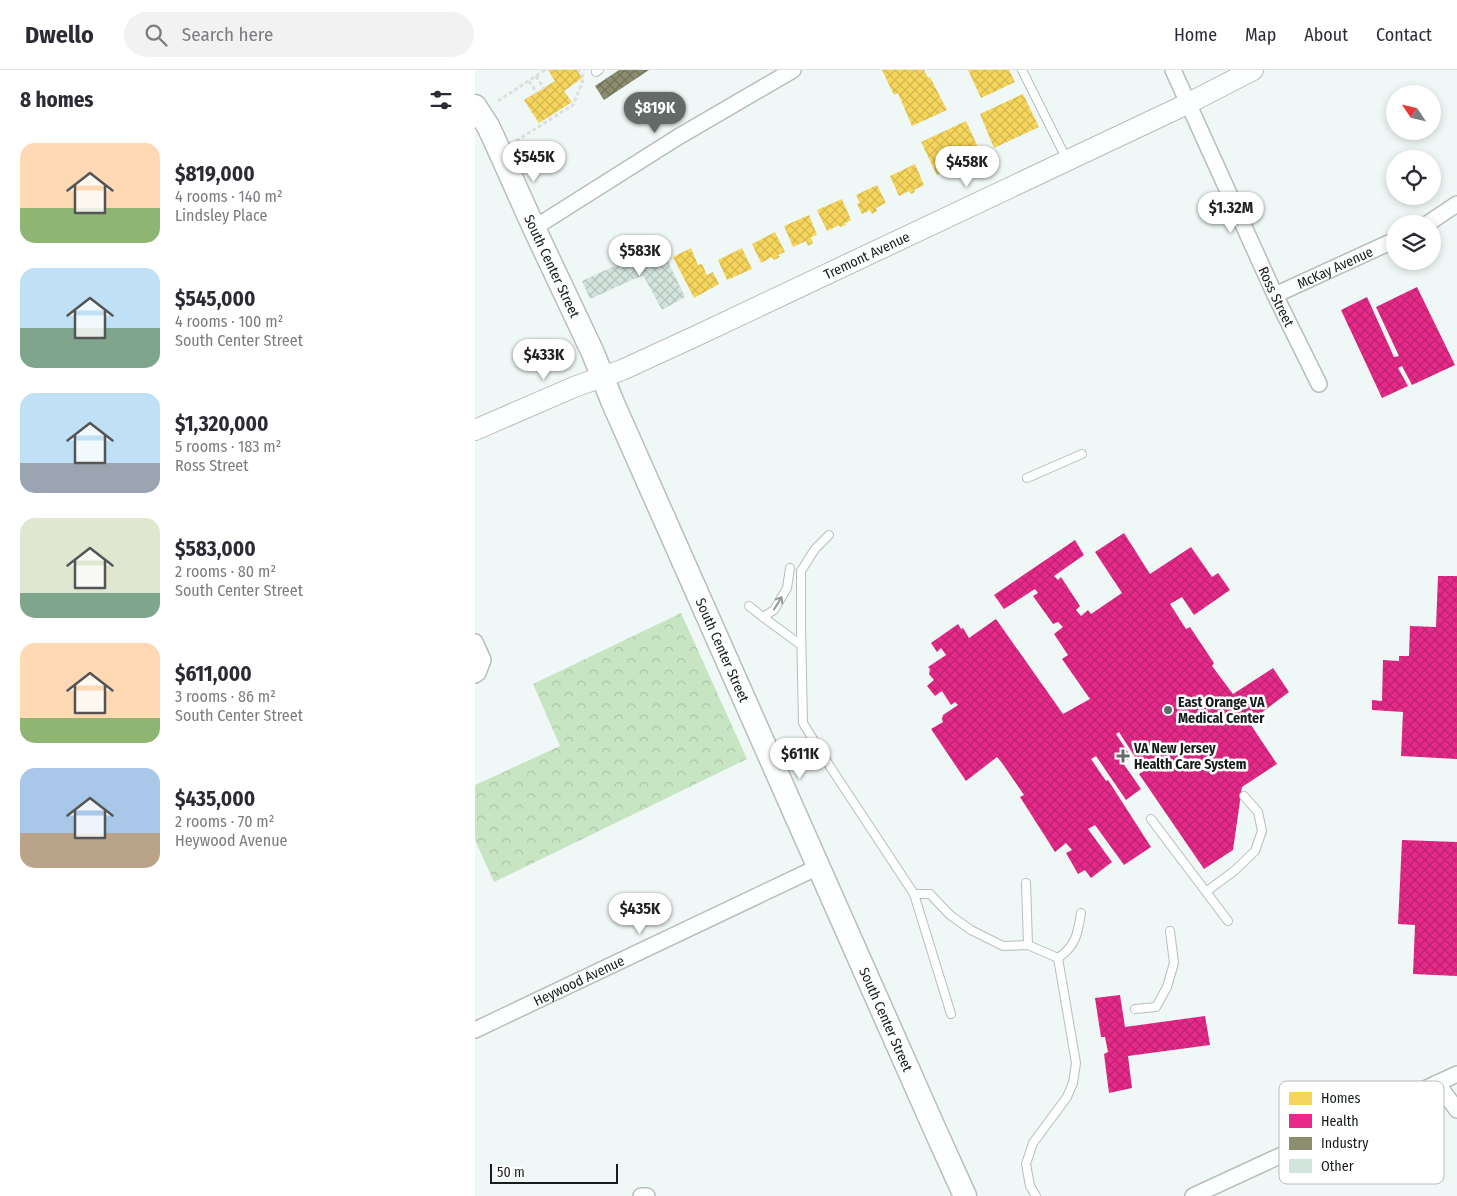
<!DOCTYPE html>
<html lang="en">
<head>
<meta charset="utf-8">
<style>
  body { margin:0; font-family:"Fira Sans Condensed",sans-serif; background:#f2f2f3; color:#2b2b33; height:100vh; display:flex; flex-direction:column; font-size:19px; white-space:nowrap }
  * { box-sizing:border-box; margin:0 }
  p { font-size:16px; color:#7c7c81 }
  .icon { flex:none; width:28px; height:28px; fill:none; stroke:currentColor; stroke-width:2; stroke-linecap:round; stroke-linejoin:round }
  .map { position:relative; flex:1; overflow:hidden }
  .side { display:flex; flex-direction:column; background:#fff; width:475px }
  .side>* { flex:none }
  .needle { width:32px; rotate:305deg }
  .fabs { position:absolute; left:911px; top:15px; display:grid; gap:10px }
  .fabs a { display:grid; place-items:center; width:55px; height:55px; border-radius:50%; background:#fff; box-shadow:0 2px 8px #0003; font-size:25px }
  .scale { position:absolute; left:15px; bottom:12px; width:128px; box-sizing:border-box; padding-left:5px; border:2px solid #171d1c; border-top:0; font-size:14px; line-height:18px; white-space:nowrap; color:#171d1c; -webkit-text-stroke:4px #fff; paint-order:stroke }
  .price { position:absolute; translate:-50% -42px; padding:0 11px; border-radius:18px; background:#fff; color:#222; font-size:16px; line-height:32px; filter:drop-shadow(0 1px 2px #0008) }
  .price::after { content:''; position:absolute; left:50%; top:30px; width:15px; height:11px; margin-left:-8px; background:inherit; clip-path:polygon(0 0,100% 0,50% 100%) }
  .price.active { background:#636a68; color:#fff }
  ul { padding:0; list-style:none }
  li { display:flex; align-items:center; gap:15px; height:125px; padding:0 20px }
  li span { display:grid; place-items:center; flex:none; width:140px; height:100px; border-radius:15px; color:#555 }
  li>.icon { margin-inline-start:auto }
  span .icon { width:60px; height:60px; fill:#fffc; stroke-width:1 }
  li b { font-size:21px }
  h2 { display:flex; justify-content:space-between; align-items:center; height:60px; padding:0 20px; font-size:21px }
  header { display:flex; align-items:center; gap:30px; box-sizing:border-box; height:70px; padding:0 25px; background:#fff; border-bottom:1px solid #e1e1e2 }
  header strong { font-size:24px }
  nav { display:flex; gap:28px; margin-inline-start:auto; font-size:18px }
  .search { width:350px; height:45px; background:#f2f2f3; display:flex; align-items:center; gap:12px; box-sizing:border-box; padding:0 18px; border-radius:28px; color:#7c7c81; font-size:19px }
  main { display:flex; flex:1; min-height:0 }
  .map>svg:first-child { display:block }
  .forest { fill:url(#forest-crowns) }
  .homes { fill:url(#homes-cross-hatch) }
  .health { fill:url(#health-cross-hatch) }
  .industry { fill:url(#industry-cross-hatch) }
  .building { fill:url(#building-cross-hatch) }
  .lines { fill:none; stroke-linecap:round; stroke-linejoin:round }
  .service-casing { stroke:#b7bebc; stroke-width:10 }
  .minor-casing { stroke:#b7bebc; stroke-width:18 }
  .tertiary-casing { stroke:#b7bebc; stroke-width:22 }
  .secondary-casing { stroke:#b7bebc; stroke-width:25 }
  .path { stroke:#dcdfde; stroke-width:3; stroke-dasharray:4 2.5; stroke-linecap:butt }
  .service { stroke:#fdfefe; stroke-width:8 }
  .minor { stroke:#fdfefe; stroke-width:15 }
  .tertiary { stroke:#fdfefe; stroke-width:20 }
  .secondary { stroke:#fdfefe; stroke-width:22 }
  .oneway { stroke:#969998 }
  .poi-dot { fill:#636a68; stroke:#fff; stroke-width:2 }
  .labels { text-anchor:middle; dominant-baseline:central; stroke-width:5; stroke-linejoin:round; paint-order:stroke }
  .street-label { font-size:14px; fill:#171d1c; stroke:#fff }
  .poi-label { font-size:14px; font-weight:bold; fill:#171d1c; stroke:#fff; text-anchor:start }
  .key { fill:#fff; stroke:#b9bbbb; stroke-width:1 }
  .key-label { font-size:14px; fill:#171d1c }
</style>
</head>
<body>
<header>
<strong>Dwello</strong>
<div class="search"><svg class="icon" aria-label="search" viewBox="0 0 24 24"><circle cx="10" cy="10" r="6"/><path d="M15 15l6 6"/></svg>Search here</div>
<nav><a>Home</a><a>Map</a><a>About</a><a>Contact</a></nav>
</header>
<main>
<section class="side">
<h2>8 homes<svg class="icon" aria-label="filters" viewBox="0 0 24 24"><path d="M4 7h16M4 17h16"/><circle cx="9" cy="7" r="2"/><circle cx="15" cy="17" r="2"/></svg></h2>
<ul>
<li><span style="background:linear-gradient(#ffd9b3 65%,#8fb573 0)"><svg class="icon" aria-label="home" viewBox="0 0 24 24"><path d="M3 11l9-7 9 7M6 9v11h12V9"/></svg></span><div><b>$819,000</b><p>4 rooms · 140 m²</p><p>Lindsley Place</p></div></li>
<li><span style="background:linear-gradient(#bfe0f5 60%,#7fa58c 0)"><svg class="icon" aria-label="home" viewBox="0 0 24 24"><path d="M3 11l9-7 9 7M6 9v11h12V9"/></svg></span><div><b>$545,000</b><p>4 rooms · 100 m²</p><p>South Center Street</p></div></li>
<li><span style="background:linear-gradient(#bfe0f5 70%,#9aa5b1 0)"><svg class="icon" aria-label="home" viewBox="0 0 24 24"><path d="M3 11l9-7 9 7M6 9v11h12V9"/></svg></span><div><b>$1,320,000</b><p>5 rooms · 183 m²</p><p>Ross Street</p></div></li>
<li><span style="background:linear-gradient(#dfe7d0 75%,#7fa58c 0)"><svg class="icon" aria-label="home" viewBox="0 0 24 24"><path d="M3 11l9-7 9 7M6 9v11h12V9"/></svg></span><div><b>$583,000</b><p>2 rooms · 80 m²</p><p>South Center Street</p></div></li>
<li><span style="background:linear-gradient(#ffd9b3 75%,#8fb573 0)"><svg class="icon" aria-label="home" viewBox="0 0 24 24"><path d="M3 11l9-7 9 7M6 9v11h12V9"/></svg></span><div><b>$611,000</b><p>3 rooms · 86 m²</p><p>South Center Street</p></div></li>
<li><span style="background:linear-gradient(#a9c7e8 65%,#b9a48a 0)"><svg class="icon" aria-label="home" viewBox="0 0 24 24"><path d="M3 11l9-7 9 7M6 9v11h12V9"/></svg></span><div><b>$435,000</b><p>2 rooms · 70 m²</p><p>Heywood Avenue</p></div></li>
</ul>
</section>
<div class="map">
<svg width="982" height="1126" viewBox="0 0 982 1126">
  <defs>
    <pattern id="forest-crowns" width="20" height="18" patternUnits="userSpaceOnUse" patternTransform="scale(1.25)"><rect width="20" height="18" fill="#c8e5c3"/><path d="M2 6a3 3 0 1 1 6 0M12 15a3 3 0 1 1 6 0" fill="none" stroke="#abc4a7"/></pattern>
    <pattern id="homes-cross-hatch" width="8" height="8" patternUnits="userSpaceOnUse" patternTransform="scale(1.25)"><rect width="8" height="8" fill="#f6d55c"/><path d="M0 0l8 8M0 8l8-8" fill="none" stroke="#d2b64f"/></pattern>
    <pattern id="health-cross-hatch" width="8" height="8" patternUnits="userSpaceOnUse" patternTransform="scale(1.25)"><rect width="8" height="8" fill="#e7298a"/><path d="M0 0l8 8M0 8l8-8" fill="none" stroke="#ba2370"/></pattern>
    <pattern id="industry-cross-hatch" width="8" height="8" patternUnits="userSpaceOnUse" patternTransform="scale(1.25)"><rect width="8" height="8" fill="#8c8c6e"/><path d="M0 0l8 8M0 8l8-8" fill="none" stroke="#71725a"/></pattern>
    <pattern id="building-cross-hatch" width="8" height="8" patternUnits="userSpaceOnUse" patternTransform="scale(1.25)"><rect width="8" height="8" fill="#d2e4dc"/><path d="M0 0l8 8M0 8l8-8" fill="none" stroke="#b4c3bc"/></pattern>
  </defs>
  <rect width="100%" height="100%" fill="#eff8f6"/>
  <path class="forest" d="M206,543L272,689L19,812L0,770V715L85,676L58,614Z"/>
  <g class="homes">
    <path d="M73,0H102L107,8L89,21L97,32L64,53L49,30L80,11Z"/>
    <path d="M407,0H449L453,8L455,7L472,40L437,56L423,23L419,25Z"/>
    <path d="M493,0H534L540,12L506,28Z"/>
    <path d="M548,24L564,57L519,78L505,44Z"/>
    <path d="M491,51L506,84L462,105L446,72Z"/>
    <path d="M440,94L449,115L439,120L440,122L436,124L434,121L424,126L415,106Z"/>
    <path d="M402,115L411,133L401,138L402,141L397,144L395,140L387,144L382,134L385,133L381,125Z"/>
    <path d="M367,129L376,150L370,153L371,155L365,157L364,155L352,161L342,140Z"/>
    <path d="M334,145L342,165L336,167L338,173L333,176L331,171L318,177L309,156Z"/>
    <path d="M300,162L310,182L303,185L305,187L299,190L297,187L286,193L277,174Z"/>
    <path d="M216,178L223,195L227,194L232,205L238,202L244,214L219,228L198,187Z"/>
    <path d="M267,178L277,199L252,210L243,190Z"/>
  </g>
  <g class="health">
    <path d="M942,217L980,295L937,315L927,296L923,298L933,316L907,328L866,240L892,227L919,287L924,286L901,237Z"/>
    <path d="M649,463L675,504L716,477L737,507L743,503L755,520L719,545L707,527L695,534L711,559L715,557L739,593L737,596L758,624L798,598L814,622L774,652L802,694L767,717L758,780L729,799L664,704L669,701L644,662L641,664L656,687L648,693L666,719L651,730L621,686L616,689L631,711L633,710L676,777L649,795L620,755L613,759L637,792L616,808L610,800L603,804L591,783L597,780L591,773L580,782L545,727L549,725L527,693L522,687L491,711L456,659L468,652L467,649L468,645L483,635L480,632L476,635L467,621L460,626L452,616L459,610L454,604L455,599L453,597L471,585L466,578L462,582L456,573L483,554L486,559L488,558L494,568L521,549L588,644L615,629L587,589L593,585L579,564L588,557L583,552L578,554L558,526L563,523L560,519L529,539L519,525L600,470L609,485L579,506L583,510L586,507L605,536L601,540L606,546L613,540L616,544L647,523L620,482Z"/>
    <path d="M963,506H982V689L926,686L928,642L897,640V630L907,631L908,590L924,591V586H934L935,556L961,557Z"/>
    <path d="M927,770L982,772V906L938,904L940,855L923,854Z"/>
    <path d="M645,925L650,957L730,946L735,975L653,986L657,1018L634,1023L629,984L633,982L630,967H626L620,928Z"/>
  </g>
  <path class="industry" d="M144,0H174L129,30L120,16Z"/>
  <path class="building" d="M185,175L210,227L187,240L168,205L115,229L107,211Z"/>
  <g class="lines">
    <defs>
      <g id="service">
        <path d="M547,0L592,90"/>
        <path d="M121,2L124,0"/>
        <path d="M552,408L607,384"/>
        <path d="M354,465L340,479L326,501V556L328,653L356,698L439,824"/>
        <path d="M274,536L288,547L299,540L312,518L315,498"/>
        <path d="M288,547L326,575"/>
        <path d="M676,749L753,851"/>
        <path d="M551,813L553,875"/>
        <path d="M732,821L759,801L780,781L787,761L783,742L769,726"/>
        <path d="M660,939L681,937L692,917L699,893L695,861"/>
        <path d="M476,944L439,824H455L475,845L496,860L528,876L553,875L583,888"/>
        <path d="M561,1126L555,1116L551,1094L558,1073L592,1027L598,1013L601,993L583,888C601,876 603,863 606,843"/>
      </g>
      <g id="minor">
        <path id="s1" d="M698,0L800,225L844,314"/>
        <path d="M952,154L982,134"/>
        <path d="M59,158L203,67L318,0"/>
        <path id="s2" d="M800,225L920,170"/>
        <path d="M0,572L8,590L3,603L0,605"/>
        <path id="s3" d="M0,960L343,797"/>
        <path d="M962,1013L982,1040"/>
        <path d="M166,1126H172"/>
        <path d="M718,1126L982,1004"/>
      </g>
      <g id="tertiary">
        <path id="s4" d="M0,360L99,317L147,300L221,266L714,33L778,0"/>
      </g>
      <g id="secondary">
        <path id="s5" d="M0,36L13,56L20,71L59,158L118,283L138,333L461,1062L490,1126"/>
      </g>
    </defs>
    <use href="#service" class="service-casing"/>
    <use href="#minor" class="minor-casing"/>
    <use href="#tertiary" class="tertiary-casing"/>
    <use href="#secondary" class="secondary-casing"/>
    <g class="path">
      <path d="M61,6L69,19"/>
      <path d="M54,11L62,23"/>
      <path d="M23,31L70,0"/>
      <path d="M41,71L98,35L109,8L103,0"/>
    </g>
    <use href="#service" class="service"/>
    <use href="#minor" class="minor"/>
    <use href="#tertiary" class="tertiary"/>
    <use href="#secondary" class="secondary"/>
  </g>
  <defs><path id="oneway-shaft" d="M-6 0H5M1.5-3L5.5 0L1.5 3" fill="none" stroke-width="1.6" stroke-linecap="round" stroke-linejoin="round" transform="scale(1.25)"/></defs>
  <use class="oneway" href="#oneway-shaft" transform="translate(303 533) rotate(-58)"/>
  <g class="poi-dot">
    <circle cx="693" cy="640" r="5"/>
    <path d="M645.5 678.5h5v5h5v5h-5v5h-5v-5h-5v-5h5z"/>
  </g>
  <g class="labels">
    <g class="street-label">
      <text stroke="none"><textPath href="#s4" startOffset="429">Tremont Avenue</textPath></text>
      <text stroke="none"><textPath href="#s5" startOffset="178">South Center Street</textPath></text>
      <text stroke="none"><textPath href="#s2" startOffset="66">McKay Avenue</textPath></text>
      <text stroke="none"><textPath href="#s1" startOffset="249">Ross Street</textPath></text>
      <text stroke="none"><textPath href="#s5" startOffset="598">South Center Street</textPath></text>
      <text stroke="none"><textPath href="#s3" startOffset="115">Heywood Avenue</textPath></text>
      <text stroke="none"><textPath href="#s5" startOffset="1002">South Center Street</textPath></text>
    </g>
    <g class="poi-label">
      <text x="703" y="632">East Orange VA<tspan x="703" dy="16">Medical Center</tspan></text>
      <text x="659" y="678">VA New Jersey<tspan x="659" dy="16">Health Care System</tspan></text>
    </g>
  </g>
  <rect x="804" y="1011" width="165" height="103" rx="8" class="key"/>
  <rect x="814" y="1022" width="23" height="13" fill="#f6d55c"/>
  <rect x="814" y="1044" width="23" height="14" fill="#e7298a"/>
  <rect x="814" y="1067" width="23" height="13" fill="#8c8c6e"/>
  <rect x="814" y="1089" width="23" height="14" fill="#d2e4dc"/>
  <g class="key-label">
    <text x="846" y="1033">Homes</text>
    <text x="846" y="1056">Health</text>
    <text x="846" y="1078">Industry</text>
    <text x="846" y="1101">Other</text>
  </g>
</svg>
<div class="fabs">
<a><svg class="needle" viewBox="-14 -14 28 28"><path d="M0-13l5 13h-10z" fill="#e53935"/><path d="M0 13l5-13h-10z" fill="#7c7c81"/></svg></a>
<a><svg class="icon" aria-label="locate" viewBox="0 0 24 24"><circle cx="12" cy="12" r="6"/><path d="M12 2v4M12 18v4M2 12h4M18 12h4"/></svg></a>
<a><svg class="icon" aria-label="layers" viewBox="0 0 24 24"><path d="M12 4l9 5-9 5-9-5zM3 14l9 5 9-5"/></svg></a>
</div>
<div class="scale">50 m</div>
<b class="price active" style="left:180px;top:64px">$819K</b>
<b class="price" style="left:59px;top:113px">$545K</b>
<b class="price" style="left:492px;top:118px">$458K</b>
<b class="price" style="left:756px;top:164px">$1.32M</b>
<b class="price" style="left:165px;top:207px">$583K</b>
<b class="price" style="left:69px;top:311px">$433K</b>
<b class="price" style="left:325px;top:710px">$611K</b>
<b class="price" style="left:165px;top:865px">$435K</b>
</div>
</main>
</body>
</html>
